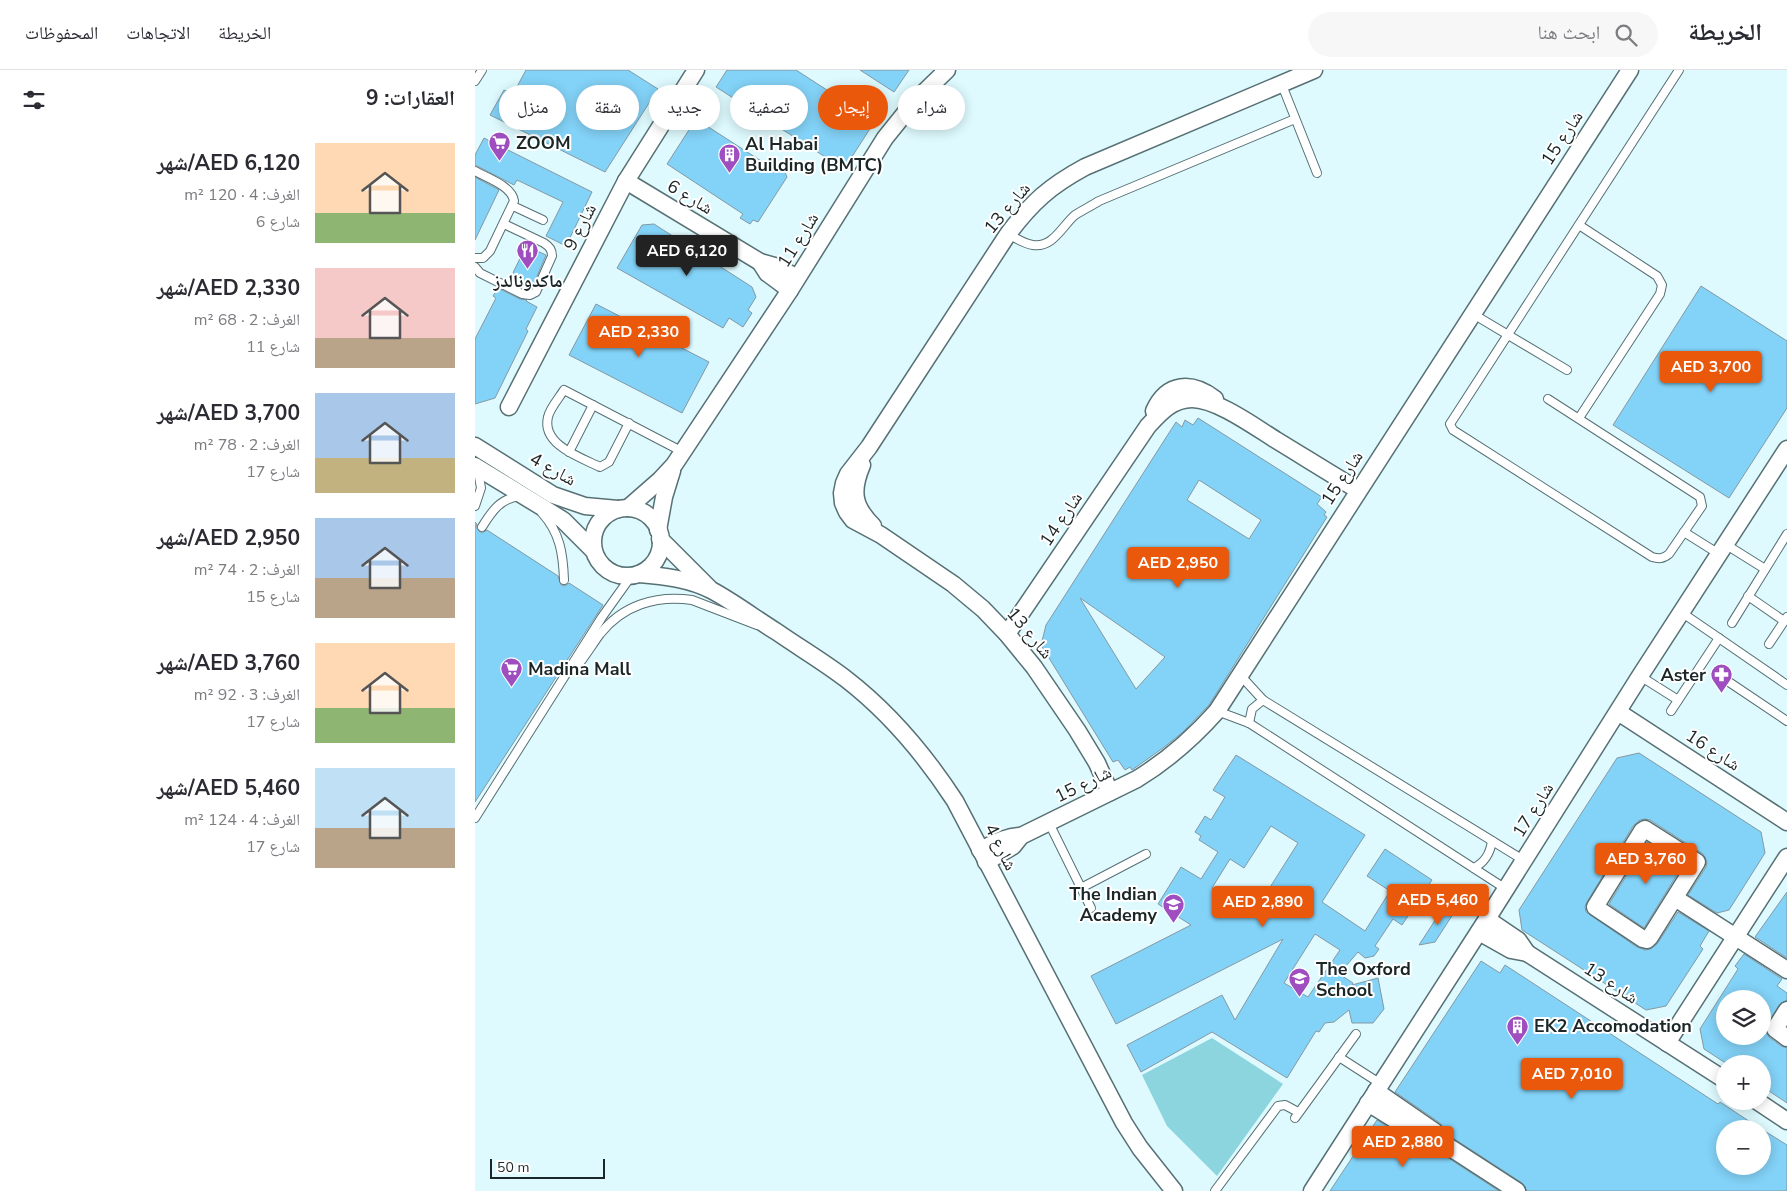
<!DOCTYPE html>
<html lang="ar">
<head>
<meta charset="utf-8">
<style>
  body { margin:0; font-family:"Nunito Sans","Noto Naskh Arabic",sans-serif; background:#f7f7f7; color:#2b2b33; direction:rtl; height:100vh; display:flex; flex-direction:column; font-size:19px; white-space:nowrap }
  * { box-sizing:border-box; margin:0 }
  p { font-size:16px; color:#7c7c81 }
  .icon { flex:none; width:28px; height:28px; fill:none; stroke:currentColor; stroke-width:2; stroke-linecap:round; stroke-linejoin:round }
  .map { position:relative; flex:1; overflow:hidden; direction:ltr }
  .sheet { display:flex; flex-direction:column; background:#fff; width:475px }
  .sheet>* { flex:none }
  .hud { position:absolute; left:15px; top:15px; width:475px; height:45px; direction:rtl; display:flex; gap:10px }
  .fabs { position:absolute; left:1241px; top:920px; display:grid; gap:10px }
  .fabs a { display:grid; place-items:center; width:55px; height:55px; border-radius:50%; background:#fff; box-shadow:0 2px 12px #0003; font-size:25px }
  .scale { position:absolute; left:15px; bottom:12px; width:115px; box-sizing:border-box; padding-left:5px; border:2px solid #1b2627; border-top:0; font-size:14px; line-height:18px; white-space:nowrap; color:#1b2627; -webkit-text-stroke:4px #fff; paint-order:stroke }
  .price { position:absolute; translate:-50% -42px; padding:0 11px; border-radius:5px; background:#ea580c; color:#fff; font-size:16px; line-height:32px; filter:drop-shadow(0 1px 2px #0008) }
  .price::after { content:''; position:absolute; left:50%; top:30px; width:15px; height:11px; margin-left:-8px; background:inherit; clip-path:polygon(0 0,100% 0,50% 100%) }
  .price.on { background:#222; color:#fff }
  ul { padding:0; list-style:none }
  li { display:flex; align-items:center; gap:15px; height:125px; padding:0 20px }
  li span { display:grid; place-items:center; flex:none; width:140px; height:100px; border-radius:0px; color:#555 }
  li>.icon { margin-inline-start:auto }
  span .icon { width:60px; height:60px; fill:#fffc; stroke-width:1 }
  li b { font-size:21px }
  h2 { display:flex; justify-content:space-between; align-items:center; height:60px; padding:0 20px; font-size:21px }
  .pill { padding:0 18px; border-radius:22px; background:#fff; box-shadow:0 2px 12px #0003; font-size:18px; line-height:45px }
  .pill.on { background:#ea580c; color:#fff }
  header { display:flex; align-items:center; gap:30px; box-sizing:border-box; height:70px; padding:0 25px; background:#fff; border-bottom:1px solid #e1e1e2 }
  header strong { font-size:24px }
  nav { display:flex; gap:28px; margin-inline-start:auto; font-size:18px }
  .search { width:350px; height:45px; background:#f7f7f7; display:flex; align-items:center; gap:12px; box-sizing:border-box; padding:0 18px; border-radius:28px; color:#7c7c81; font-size:19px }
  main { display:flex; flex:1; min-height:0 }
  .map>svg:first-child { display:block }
  .grass { fill:#8cd4de }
  .building { fill:#83d2f7; stroke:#8399a4; fill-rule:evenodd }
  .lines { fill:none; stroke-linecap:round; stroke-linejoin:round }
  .lane-casing { stroke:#577074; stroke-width:10 }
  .street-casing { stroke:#577074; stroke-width:19 }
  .lane { stroke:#fff; stroke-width:8 }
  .street { stroke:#fff; stroke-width:16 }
  .labels { text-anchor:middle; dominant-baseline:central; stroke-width:4; stroke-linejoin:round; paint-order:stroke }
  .street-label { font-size:18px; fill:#1b2627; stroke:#fff }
  .poi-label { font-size:18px; font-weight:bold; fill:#1b2627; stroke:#fff; text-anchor:start }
</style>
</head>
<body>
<header>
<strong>الخريطة</strong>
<div class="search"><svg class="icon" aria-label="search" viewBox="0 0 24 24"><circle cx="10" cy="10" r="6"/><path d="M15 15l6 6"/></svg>ابحث هنا</div>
<nav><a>الخريطة</a><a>الاتجاهات</a><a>المحفوظات</a></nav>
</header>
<main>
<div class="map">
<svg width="1312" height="1121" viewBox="0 0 1312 1121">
  <rect width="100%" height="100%" fill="#defafe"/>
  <path class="grass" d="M737,968L808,1014L742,1106L692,1056L667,1005Z"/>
  <g class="building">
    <path d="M51,0H153L183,19L130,102L15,45L29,20L38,24Z"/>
    <path d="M252,0H321L400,51L369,99L241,17Z"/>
    <path d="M385,0H434L419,22Z"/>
    <path d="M221,49L297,98L300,95L309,100L312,107L283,152L278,150L275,154L265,148L268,144L192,94Z"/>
    <path d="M9,68L117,122L91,176L71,166L88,132L42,110L39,115L0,95V85Z"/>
    <path d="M0,107L24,120L0,170Z"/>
    <path d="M179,154L277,217L281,227L273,240L277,243L268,257L254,248L248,258L142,198L167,155Z"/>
    <path d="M51,176L71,185L57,218L54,219H49L34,211Z"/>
    <path d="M1226,216L1312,271V338L1254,428L1138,355Z"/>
    <path d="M23,218L45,229L52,230L51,231L62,237L51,259L53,261L20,328L0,334V269L21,228L18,226Z"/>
    <path d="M121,234L234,292L207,343L94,285Z"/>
    <path d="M723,348L847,427L842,434L851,442L849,445L852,447L734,635L708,662L688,678L657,700L655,697L650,700L643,690L638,692L566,575L571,555L701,352L707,357L710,350L718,355ZM724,410L786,450L774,469L712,430ZM605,528L690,587L661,619Z"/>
    <path d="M0,452L2,454L1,457L4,461L7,463L12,460L83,506L86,515L90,516L94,513L128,535L0,732Z"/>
    <path d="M1164,683L1286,762L1290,783L1254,840L1242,843L1213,825L1231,797L1232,792L1228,784L1175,750L1170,749L1165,750L1158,756L1112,832L1110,837L1111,842L1162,877L1170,880L1175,879L1182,874L1203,842L1234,861L1225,876L1228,879L1191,936L1171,940L1047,860L1044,840L1142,688Z"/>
    <path d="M761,685L890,765L847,832L890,861L915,821L892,806L910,779L957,810L927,855L918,849L900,876L904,879L899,886L890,888L883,882L864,904L878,913L877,915L903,908L909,939L898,953H877L874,940L859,952L850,953L844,962L841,961L812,1008L737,962L666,1002L652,975L747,925L760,950L808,869L641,954L616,906L716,855L683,834L706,797L726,809L743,782L724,770L726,766L720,762L730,746L736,750L750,727L738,720ZM796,756L823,773L778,844L737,818L755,789L769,798ZM840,864L865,880L833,927L809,913Z"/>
    <path d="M1172,772L1208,795L1169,858L1134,834Z"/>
    <path d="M1312,822V888L1280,867Z"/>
    <path d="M970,835L980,841L960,872L944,875Z"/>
    <path d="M1269,884L1307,909L1302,916L1312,923V930L1304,935L1290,959L1294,967L1306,976L1312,978V1033L1288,1017V994H1252L1229,979L1225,959L1263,899L1260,896ZM1250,929H1288V966H1250Z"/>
    <path d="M1006,891L1025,903L1030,895L1243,1034L1245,1032L1286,1059H1250V1096H1288V1060L1312,1075V1121H1052L1047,1113L975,1066L965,1053L920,1022Z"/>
    <path d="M902,1050L941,1075L964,1082L1024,1121H855Z"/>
  </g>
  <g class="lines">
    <defs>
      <g id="lane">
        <path d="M0,11L7,0"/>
        <path d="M807,15L842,103"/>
        <path d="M0,101C12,108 37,116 39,131L15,181L8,188H0"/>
        <path d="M38,136L68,150"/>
        <path d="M1104,155L1182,206L1187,215L1185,224L1104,348"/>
        <path d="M533,164C541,168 549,174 558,175C578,178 587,156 600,145C608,140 616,136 624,131L820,49"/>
        <path d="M0,197L5,203L47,224L55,225L61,222L77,186C77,180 75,177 69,173L29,154"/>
        <path d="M998,244L1092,300"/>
        <path d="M1073,329L1225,427L1227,436L1194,484C1188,489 1184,489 1177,487L978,360L975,354L1204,0"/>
        <path d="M154,353L134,392L125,397C107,388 66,375 73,347C75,338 84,328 89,320L208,382"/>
        <path d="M94,382L118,335"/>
        <path d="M0,436L6,418L3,401"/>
        <path d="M67,443C85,463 88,483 89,510"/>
        <path d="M7,457C17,441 25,429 44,426"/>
        <path d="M1209,462L1244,484"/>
        <path d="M1250,474L1290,499"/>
        <path d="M1273,526L1309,551"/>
        <path d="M1206,542L1312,615"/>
        <path d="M1257,553L1312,464"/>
        <path d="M1294,574L1312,547"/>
        <path d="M100,599C109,588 117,575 125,564C148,535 181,525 217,530L282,555"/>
        <path d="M766,606L788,630L1050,791"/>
        <path d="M1165,606L1203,630"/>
        <path d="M1245,606L1312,651"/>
        <path d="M742,641L774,653L1031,819"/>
        <path d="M1196,641L1244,568"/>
        <path d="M774,653L777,639L788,630"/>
        <path d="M0,748L127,547L157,505"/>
        <path d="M574,753L616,838"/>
        <path d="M999,798C1010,792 1015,784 1017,771"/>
        <path d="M606,818L671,784"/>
        <path d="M864,987L906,1014"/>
        <path d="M820,1048L881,964"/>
        <path d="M740,1121L803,1036L810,1035L823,1042"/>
      </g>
      <g id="street">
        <path d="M151,111L285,192L303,197L322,208"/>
        <path d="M285,192L292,203L315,220"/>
        <path d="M34,337L151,111L221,0"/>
        <path d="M679,341C692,312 717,311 740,329"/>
        <path d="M0,376L78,425L110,436L143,439"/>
        <path d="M387,395C376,421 378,436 398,456"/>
        <path d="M0,396L88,450L118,480"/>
        <path d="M153,438L185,410L199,395L315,220L410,68L439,32L472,0"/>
        <circle cx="152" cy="472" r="34"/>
        <path d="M183,460L189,427L197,401"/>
        <path d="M185,469L234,518"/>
        <path d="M164,504C189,506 215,509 238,521C260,533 281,549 302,562C325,578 349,592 371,609C415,643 450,685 480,731L649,1053L665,1078L699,1121"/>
        <path d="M532,564L673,356C685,343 697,329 717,329C742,329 780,357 801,370C829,387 856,404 883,420"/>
        <path d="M1143,642L1312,752"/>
        <path d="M635,722L622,693L602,660L559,597L532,564L508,539L478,514L406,465L378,450L372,442L368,433L367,423L369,413L373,404L394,377L533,164C557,132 575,116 610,97L839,0"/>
        <path d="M1170,759L1222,792L1175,867L1172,870L1168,869L1120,837L1167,761Z"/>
        <path d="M505,780C518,774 531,766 546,766"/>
        <path d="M511,792L538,776L546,766L662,709C693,690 718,668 742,641L1155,0"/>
        <path d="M1200,828L1312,900"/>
        <path d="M1012,849L1043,870L1052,883"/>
        <path d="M1004,862L1036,880L1052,883L1250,1010"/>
        <path d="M1312,940L1300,959L1312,968"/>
        <path d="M1192,973L1312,787"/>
        <path d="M901,1021L959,1061L968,1073"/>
        <path d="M1282,1031L1312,1051"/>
        <path d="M893,1033L946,1066L968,1073L1042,1121"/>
        <path d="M837,1121L1012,849L1165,606L1312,379"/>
      </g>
    </defs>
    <use href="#lane" class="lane-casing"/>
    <use href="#street" class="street-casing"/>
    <use href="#lane" class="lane"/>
    <use href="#street" class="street"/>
  </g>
  <defs>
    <symbol id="supermarket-pin" viewBox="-11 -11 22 30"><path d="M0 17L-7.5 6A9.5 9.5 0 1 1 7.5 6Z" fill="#9e4ebe" stroke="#fff"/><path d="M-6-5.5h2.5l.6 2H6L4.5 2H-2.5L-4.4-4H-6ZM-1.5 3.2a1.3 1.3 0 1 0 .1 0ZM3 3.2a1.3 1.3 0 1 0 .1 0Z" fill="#fff"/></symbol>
    <symbol id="building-pin" viewBox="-11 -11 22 30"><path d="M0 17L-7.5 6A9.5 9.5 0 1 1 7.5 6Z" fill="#9e4ebe" stroke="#fff"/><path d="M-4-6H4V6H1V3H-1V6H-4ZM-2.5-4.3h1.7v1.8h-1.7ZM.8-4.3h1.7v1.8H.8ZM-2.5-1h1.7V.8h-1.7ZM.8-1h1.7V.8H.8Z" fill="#fff"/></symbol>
    <symbol id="restaurant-pin" viewBox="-11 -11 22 30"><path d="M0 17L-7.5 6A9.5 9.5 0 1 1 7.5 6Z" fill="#9e4ebe" stroke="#fff"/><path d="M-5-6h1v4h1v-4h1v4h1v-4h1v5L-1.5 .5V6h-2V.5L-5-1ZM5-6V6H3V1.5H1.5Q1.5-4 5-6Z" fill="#fff"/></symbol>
    <symbol id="pharmacy-pin" viewBox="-11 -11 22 30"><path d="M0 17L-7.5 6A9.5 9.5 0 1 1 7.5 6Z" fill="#9e4ebe" stroke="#fff"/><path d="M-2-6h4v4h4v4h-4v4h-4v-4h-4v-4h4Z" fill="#fff"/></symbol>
    <symbol id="school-pin" viewBox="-11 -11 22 30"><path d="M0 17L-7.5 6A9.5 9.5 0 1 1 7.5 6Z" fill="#9e4ebe" stroke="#fff"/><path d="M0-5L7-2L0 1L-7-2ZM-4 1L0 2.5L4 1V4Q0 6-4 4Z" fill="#fff"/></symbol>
  </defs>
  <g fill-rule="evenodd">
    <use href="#supermarket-pin" x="12" y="60" width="25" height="34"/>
    <use href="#building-pin" x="242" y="72" width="25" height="34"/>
    <use href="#restaurant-pin" x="40" y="168" width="25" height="34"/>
    <use href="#supermarket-pin" x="24" y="586" width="25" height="34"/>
    <use href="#pharmacy-pin" x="1234" y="592" width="25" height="34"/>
    <use href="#school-pin" x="686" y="822" width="25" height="34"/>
    <use href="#school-pin" x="812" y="896" width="25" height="34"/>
    <use href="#building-pin" x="1030" y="944" width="25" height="34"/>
  </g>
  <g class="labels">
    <g class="street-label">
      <text transform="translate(1087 68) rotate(-57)">شارع 15</text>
      <text transform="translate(215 127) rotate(31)">شارع 6</text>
      <text transform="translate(532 138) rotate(-50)">شارع 13</text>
      <text transform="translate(105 157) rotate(-63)">شارع 9</text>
      <text transform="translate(323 170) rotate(-58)">شارع 11</text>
      <text transform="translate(78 399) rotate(29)">شارع 4</text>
      <text transform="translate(867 408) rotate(-57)">شارع 15</text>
      <text transform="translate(586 449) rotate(-56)">شارع 14</text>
      <text transform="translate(555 563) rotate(50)">شارع 13</text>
      <text transform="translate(1238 680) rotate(33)">شارع 16</text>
      <text transform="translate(608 714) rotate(-26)">شارع 15</text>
      <text transform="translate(1058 740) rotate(-58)">شارع 17</text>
      <text transform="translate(526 777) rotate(63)">شارع 4</text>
      <text transform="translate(1136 913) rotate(33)">شارع 13</text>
    </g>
    <g class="poi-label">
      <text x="41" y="73">ZOOM</text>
      <text x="270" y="74">Al Habai<tspan x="270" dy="21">Building (BMTC)</tspan></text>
      <text x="53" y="211" text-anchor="middle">ماكدونالدز</text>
      <text x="53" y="599">Madina Mall</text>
      <text x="1231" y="605" text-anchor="end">Aster</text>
      <text x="682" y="824" text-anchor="end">The Indian<tspan x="682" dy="21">Academy</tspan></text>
      <text x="841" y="899">The Oxford<tspan x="841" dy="21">School</tspan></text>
      <text x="1059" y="956">EK2 Accomodation</text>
    </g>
  </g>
</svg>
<div class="fabs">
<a><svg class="icon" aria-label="layers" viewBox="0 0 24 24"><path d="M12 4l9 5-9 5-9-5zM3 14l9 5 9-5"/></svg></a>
<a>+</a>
<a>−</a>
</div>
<div class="scale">50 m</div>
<b class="price on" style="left:212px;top:207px">AED 6,120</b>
<b class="price" style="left:164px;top:288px">AED 2,330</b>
<b class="price" style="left:1236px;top:323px">AED 3,700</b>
<b class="price" style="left:703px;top:519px">AED 2,950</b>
<b class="price" style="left:1171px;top:815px">AED 3,760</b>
<b class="price" style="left:963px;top:856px">AED 5,460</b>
<b class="price" style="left:788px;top:858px">AED 2,890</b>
<b class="price" style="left:1097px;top:1030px">AED 7,010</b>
<b class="price" style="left:928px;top:1098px">AED 2,880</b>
<div class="hud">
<a class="pill">شراء</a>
<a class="pill on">إيجار</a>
<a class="pill">تصفية</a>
<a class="pill">جديد</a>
<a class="pill">شقة</a>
<a class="pill">منزل</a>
</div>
</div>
<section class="sheet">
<h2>العقارات: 9<svg class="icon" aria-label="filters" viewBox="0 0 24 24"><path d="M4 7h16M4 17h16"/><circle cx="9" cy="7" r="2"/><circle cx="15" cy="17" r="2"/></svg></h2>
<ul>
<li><span style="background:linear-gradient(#ffd9b3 70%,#8fb573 0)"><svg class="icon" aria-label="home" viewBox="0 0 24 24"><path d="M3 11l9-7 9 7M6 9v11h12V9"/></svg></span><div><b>AED 6,120/شهر</b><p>الغرف: 4 · 120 m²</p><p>شارع 6</p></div></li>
<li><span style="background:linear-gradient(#f6c9c9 70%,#b9a48a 0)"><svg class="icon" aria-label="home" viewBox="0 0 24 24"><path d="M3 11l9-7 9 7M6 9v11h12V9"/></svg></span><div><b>AED 2,330/شهر</b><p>الغرف: 2 · 68 m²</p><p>شارع 11</p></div></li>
<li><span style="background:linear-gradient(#a9c7e8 65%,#c2b280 0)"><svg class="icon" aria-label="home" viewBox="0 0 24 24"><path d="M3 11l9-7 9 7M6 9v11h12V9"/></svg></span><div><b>AED 3,700/شهر</b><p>الغرف: 2 · 78 m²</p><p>شارع 17</p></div></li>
<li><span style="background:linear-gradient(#a9c7e8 60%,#b9a48a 0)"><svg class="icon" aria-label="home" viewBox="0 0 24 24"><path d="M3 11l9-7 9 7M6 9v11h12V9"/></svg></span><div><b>AED 2,950/شهر</b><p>الغرف: 2 · 74 m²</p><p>شارع 15</p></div></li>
<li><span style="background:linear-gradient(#ffd9b3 65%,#8fb573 0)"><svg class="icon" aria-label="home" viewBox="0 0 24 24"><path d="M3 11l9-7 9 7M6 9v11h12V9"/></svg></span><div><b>AED 3,760/شهر</b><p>الغرف: 3 · 92 m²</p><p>شارع 17</p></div></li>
<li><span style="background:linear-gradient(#bfe0f5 60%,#b9a48a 0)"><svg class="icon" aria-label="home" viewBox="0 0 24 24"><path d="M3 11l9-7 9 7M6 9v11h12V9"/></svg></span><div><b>AED 5,460/شهر</b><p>الغرف: 4 · 124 m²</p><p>شارع 17</p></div></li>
</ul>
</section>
</main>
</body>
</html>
